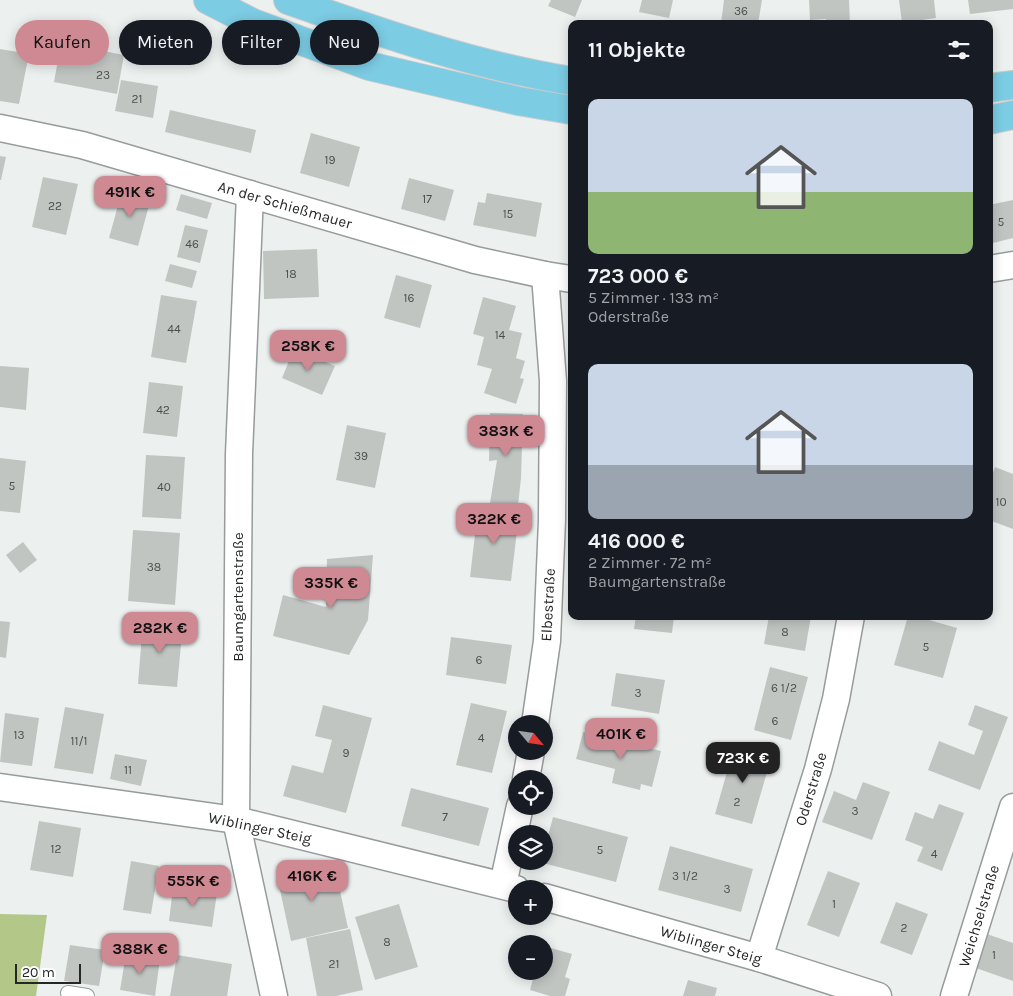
<!DOCTYPE html>
<html lang="de">
<head>
<meta charset="utf-8">
<style>
  body { margin:0; font-family:Karla,sans-serif; background:#242831; color:#f1f3f6; height:100vh; display:flex; flex-direction:column; font-size:19px; white-space:nowrap }
  * { box-sizing:border-box; margin:0 }
  p { font-size:16px; color:#9ea1a6 }
  .icon { flex:none; width:28px; height:28px; fill:none; stroke:currentColor; stroke-width:2; stroke-linecap:round; stroke-linejoin:round }
  .map { position:relative; flex:1; overflow:hidden }
  .panel { position:absolute; left:568px; top:20px; width:425px; height:600px; display:flex; flex-direction:column; background:#171b24; border-radius:10px; box-shadow:0 2px 12px #0003 }
  .panel>* { flex:none }
  .guide { position:absolute; left:15px; top:20px; width:475px; height:45px; display:flex; gap:10px }
  .needle { width:32px; rotate:119deg }
  .controls { position:absolute; left:508px; top:715px; display:grid; gap:10px }
  .controls a { display:grid; place-items:center; width:45px; height:45px; border-radius:50%; background:#171b24; box-shadow:0 2px 12px #0003; font-size:25px }
  .scale { position:absolute; left:15px; bottom:12px; width:66px; box-sizing:border-box; padding-left:5px; border:2px solid #252726; border-top:0; font-size:14px; line-height:18px; white-space:nowrap; color:#252726; -webkit-text-stroke:4px #fff; paint-order:stroke }
  .price { position:absolute; translate:-50% -42px; padding:0 11px; border-radius:10px; background:#ce8993; color:#111; font-size:16px; line-height:32px; filter:drop-shadow(0 1px 2px #0008) }
  .price::after { content:''; position:absolute; left:50%; top:30px; width:15px; height:11px; margin-left:-8px; background:inherit; clip-path:polygon(0 0,100% 0,50% 100%) }
  .price.on { background:#222; color:#fff }
  ul { padding:0; list-style:none }
  li { display:grid; align-content:center; gap:10px; height:265px; padding:0 20px }
  li span { display:grid; place-items:center; height:155px; border-radius:10px; color:#555 }
  li>.icon { margin-inline-start:auto }
  span .icon { width:90px; height:90px; fill:#fffc; stroke-width:1 }
  li b { font-size:21px }
  h2 { display:flex; justify-content:space-between; align-items:center; height:60px; padding:0 20px; font-size:21px }
  .pill { padding:0 18px; border-radius:22px; background:#171b24; box-shadow:0 2px 12px #0003; font-size:18px; line-height:45px }
  .pill.on { background:#ce8993; color:#111 }
  .map>svg:first-child { display:block }
  .green { fill:#b3c789 }
  .building { fill:#c1c5c2 }
  .lines { fill:none; stroke-linecap:round; stroke-linejoin:round }
  .service-casing { stroke:#979b9b; stroke-width:16 }
  .minor-casing { stroke:#979b9b; stroke-width:29 }
  .trunk-casing { stroke:#cbcbcb; stroke-width:30 }
  .service { stroke:#fff; stroke-width:14 }
  .minor { stroke:#fff; stroke-width:26 }
  .trunk { stroke:#7ccce4; stroke-width:28 }
  .labels { text-anchor:middle; dominant-baseline:central; stroke-width:4; stroke-linejoin:round; paint-order:stroke }
  .number-label { font-size:12px; fill:#4c4e4d }
  .street-label { font-size:15px; fill:#252726; stroke:#fff }
</style>
</head>
<body>
<div class="map">
<svg width="1013" height="996" viewBox="0 0 1013 996">
  <rect width="100%" height="100%" fill="#ecf1f0"/>
  <path class="green" d="M0,914L47,915L36,996H0Z"/>
  <g class="building">
    <path d="M551,0H582L575,17L548,6Z"/>
    <path d="M642,0H673L669,18L639,12Z"/>
    <path d="M724,0H762L758,24L721,23Z"/>
    <path d="M809,0H849L850,24H826V19L810,20Z"/>
    <path d="M899,0H934L936,18L902,23Z"/>
    <path d="M968,0H1013V9L970,14Z"/>
    <path d="M61,43L124,55L117,94L54,82Z"/>
    <path d="M0,49L29,54L19,104L0,101Z"/>
    <path d="M121,80L158,86L153,118L115,111Z"/>
    <path d="M170,110L256,130L251,153L165,132Z"/>
    <path d="M311,133L360,147L349,187L300,173Z"/>
    <path d="M0,156L6,157L1,180H0Z"/>
    <path d="M43,177L78,184L66,235L32,227Z"/>
    <path d="M409,178L454,190L445,221L401,209Z"/>
    <path d="M122,191L151,198L138,246L109,238Z"/>
    <path d="M487,193L542,203L536,237L473,225L478,202L485,203Z"/>
    <path d="M181,194L212,203L207,219L176,210Z"/>
    <path d="M1013,200V238L989,244V205Z"/>
    <path d="M185,225L208,230L200,263L177,257Z"/>
    <path d="M317,249L319,297L264,299L263,251Z"/>
    <path d="M170,264L197,271L192,288L165,281Z"/>
    <path d="M396,275L432,285L420,328L384,318Z"/>
    <path d="M161,295L197,301L186,363L151,357Z"/>
    <path d="M483,297L516,306L509,330L522,333L516,358L525,361L520,378L524,379L516,404L484,393L492,369L477,365L484,337L473,334Z"/>
    <path d="M294,349L335,366L322,395L282,378Z"/>
    <path d="M0,366L29,368L26,410L0,407Z"/>
    <path d="M149,382L183,386L177,437L143,433Z"/>
    <path d="M490,413L523,414L521,478L518,506L490,503L497,460L489,461Z"/>
    <path d="M347,425L386,433L375,488L336,480Z"/>
    <path d="M146,455L185,457L181,519L142,517Z"/>
    <path d="M0,458L26,461L20,513L0,511Z"/>
    <path d="M995,467L1013,474V529L989,520V484Z"/>
    <path d="M478,509L519,514L511,581L470,577Z"/>
    <path d="M133,530L180,533L175,605L128,601Z"/>
    <path d="M23,542L37,560L20,573L6,555Z"/>
    <path d="M373,555L368,620L349,655L273,636L283,595L326,607L327,559Z"/>
    <path d="M636,616H674L672,633L634,629Z"/>
    <path d="M769,616H811L805,651L764,644Z"/>
    <path d="M908,616H915L957,628L943,678L894,665Z"/>
    <path d="M0,621L10,622L6,658L0,657Z"/>
    <path d="M143,621L183,624L177,687L138,684Z"/>
    <path d="M451,637L512,645L506,684L446,675Z"/>
    <path d="M770,667L808,677L791,740L754,730Z"/>
    <path d="M616,673L665,680L659,714L611,706Z"/>
    <path d="M471,703L507,711L492,773L456,765Z"/>
    <path d="M323,705L372,718L346,813L283,796L292,765L323,773L332,740L315,736Z"/>
    <path d="M975,705L1008,717L980,790L928,770L939,741L974,755L983,731L968,725Z"/>
    <path d="M65,707L104,714L93,774L54,768Z"/>
    <path d="M5,713L39,718L32,766L0,762Z"/>
    <path d="M583,732L661,751L652,787L641,784L640,790L612,783L615,769L576,759Z"/>
    <path d="M735,744L772,755L752,824L715,814Z"/>
    <path d="M115,754L147,760L141,786L110,779Z"/>
    <path d="M863,782L890,792L872,840L822,822L834,791L856,800Z"/>
    <path d="M411,788L489,808L479,846L401,826Z"/>
    <path d="M939,804L964,813L942,871L917,861L923,847L905,840L915,812L933,819Z"/>
    <path d="M553,817L628,837L616,882L539,862L544,861V851Z"/>
    <path d="M39,821L81,828L73,877L30,870Z"/>
    <path d="M670,846L753,869L741,912L658,890Z"/>
    <path d="M131,861L159,866L151,914L123,910Z"/>
    <path d="M334,863L348,928L291,941L277,876Z"/>
    <path d="M828,871L860,883L839,937L807,925Z"/>
    <path d="M173,888L217,893L212,927L169,921Z"/>
    <path d="M896,902L928,914L912,955L880,943Z"/>
    <path d="M399,904L418,967L375,980L355,917Z"/>
    <path d="M350,929L363,990L336,996H317L306,938Z"/>
    <path d="M981,932L1013,943V981L970,966Z"/>
    <path d="M70,945L105,950L99,986L64,981Z"/>
    <path d="M544,946L572,954L565,977L570,979L565,996H550L530,990L535,971H544Z"/>
    <path d="M126,954L160,959L155,996L120,990Z"/>
    <path d="M177,955L232,964L227,996H170Z"/>
    <path d="M688,980L717,988L715,996H683Z"/>
  </g>
  <g class="lines">
    <defs>
      <path id="service" d="M68,993L87,996"/>
      <g id="minor">
        <path d="M0,128L82,145L475,260L545,275L571,279"/>
        <path d="M250,194L239,454L236,820L274,996"/>
        <path d="M989,269L1013,265"/>
        <path d="M535,724L547,641L552,520L553,381L545,275"/>
        <path d="M526,779L531,751"/>
        <path d="M0,787L236,820L516,889"/>
        <path d="M503,885L520,806"/>
        <path d="M544,897L759,958L878,996"/>
        <path d="M759,958L818,769L836,699L851,616"/>
        <path d="M954,996L1013,807"/>
      </g>
      <g id="trunk">
        <path d="M208,0L253,23L369,66L518,101L571,110"/>
        <path d="M288,0C381,33 473,65 571,81"/>
        <path d="M989,88L1013,85"/>
        <path d="M989,120L1013,115"/>
      </g>
    </defs>
    <use href="#service" class="service-casing"/>
    <use href="#minor" class="minor-casing"/>
    <use href="#trunk" class="trunk-casing"/>
    <use href="#service" class="service"/>
    <use href="#minor" class="minor"/>
    <use href="#trunk" class="trunk"/>
  </g>
  <g class="labels">
    <g class="number-label">
      <text x="741" y="11">36</text>
      <text x="103" y="75">23</text>
      <text x="137" y="99">21</text>
      <text x="330" y="160">19</text>
      <text x="427" y="199">17</text>
      <text x="55" y="206">22</text>
      <text x="508" y="214">15</text>
      <text x="1001" y="222">5</text>
      <text x="192" y="244">46</text>
      <text x="291" y="274">18</text>
      <text x="409" y="298">16</text>
      <text x="174" y="329">44</text>
      <text x="500" y="335">14</text>
      <text x="163" y="410">42</text>
      <text x="361" y="456">39</text>
      <text x="12" y="486">5</text>
      <text x="164" y="487">40</text>
      <text x="1001" y="502">10</text>
      <text x="154" y="567">38</text>
      <text x="785" y="632">8</text>
      <text x="926" y="647">5</text>
      <text x="479" y="660">6</text>
      <text x="784" y="688">6 1/2</text>
      <text x="638" y="693">3</text>
      <text x="775" y="721">6</text>
      <text x="19" y="735">13</text>
      <text x="481" y="738">4</text>
      <text x="79" y="741">11/1</text>
      <text x="346" y="753">9</text>
      <text x="128" y="770">11</text>
      <text x="737" y="802">2</text>
      <text x="855" y="811">3</text>
      <text x="445" y="817">7</text>
      <text x="56" y="849">12</text>
      <text x="600" y="850">5</text>
      <text x="934" y="854">4</text>
      <text x="685" y="876">3 1/2</text>
      <text x="727" y="889">3</text>
      <text x="834" y="904">1</text>
      <text x="904" y="928">2</text>
      <text x="387" y="942">8</text>
      <text x="994" y="955">1</text>
      <text x="334" y="964">21</text>
    </g>
    <g class="street-label">
      <text transform="translate(285 205) rotate(16)">An der Schießmauer</text>
      <text transform="translate(238 597) rotate(-90)">Baumgartenstraße</text>
      <text transform="translate(548 605) rotate(-87)">Elbestraße</text>
      <text transform="translate(811 789) rotate(-73)">Oderstraße</text>
      <text transform="translate(260 828) rotate(12)">Wiblinger Steig</text>
      <text transform="translate(979 916) rotate(-73)">Weichselstraße</text>
      <text transform="translate(711 945) rotate(16)">Wiblinger Steig</text>
    </g>
  </g>
</svg>
<div class="controls">
<a><svg class="needle" viewBox="-14 -14 28 28"><path d="M0-13l5 13h-10z" fill="#e53935"/><path d="M0 13l5-13h-10z" fill="#9ea1a6"/></svg></a>
<a><svg class="icon" aria-label="locate" viewBox="0 0 24 24"><circle cx="12" cy="12" r="6"/><path d="M12 2v4M12 18v4M2 12h4M18 12h4"/></svg></a>
<a><svg class="icon" aria-label="layers" viewBox="0 0 24 24"><path d="M12 4l9 5-9 5-9-5zM3 14l9 5 9-5"/></svg></a>
<a>+</a>
<a>−</a>
</div>
<div class="scale">20 m</div>
<b class="price" style="left:130px;top:218px">491K €</b>
<b class="price" style="left:308px;top:372px">258K €</b>
<b class="price" style="left:506px;top:457px">383K €</b>
<b class="price" style="left:494px;top:545px">322K €</b>
<b class="price" style="left:331px;top:609px">335K €</b>
<b class="price" style="left:160px;top:654px">282K €</b>
<b class="price" style="left:621px;top:760px">401K €</b>
<b class="price on" style="left:743px;top:784px">723K €</b>
<b class="price" style="left:312px;top:902px">416K €</b>
<b class="price" style="left:193px;top:907px">555K €</b>
<b class="price" style="left:140px;top:975px">388K €</b>
<div class="guide">
<a class="pill on">Kaufen</a>
<a class="pill">Mieten</a>
<a class="pill">Filter</a>
<a class="pill">Neu</a>
</div>
<section class="panel">
<h2>11 Objekte<svg class="icon" aria-label="filters" viewBox="0 0 24 24"><path d="M4 7h16M4 17h16"/><circle cx="9" cy="7" r="2"/><circle cx="15" cy="17" r="2"/></svg></h2>
<ul>
<li><span style="background:linear-gradient(#c9d6e8 60%,#8fb573 0)"><svg class="icon" aria-label="home" viewBox="0 0 24 24"><path d="M3 11l9-7 9 7M6 9v11h12V9"/></svg></span><div><b>723 000 €</b><p>5 Zimmer · 133 m²</p><p>Oderstraße</p></div></li>
<li><span style="background:linear-gradient(#c9d6e8 65%,#9aa5b1 0)"><svg class="icon" aria-label="home" viewBox="0 0 24 24"><path d="M3 11l9-7 9 7M6 9v11h12V9"/></svg></span><div><b>416 000 €</b><p>2 Zimmer · 72 m²</p><p>Baumgartenstraße</p></div></li>
</ul>
</section>
</div>
</body>
</html>
